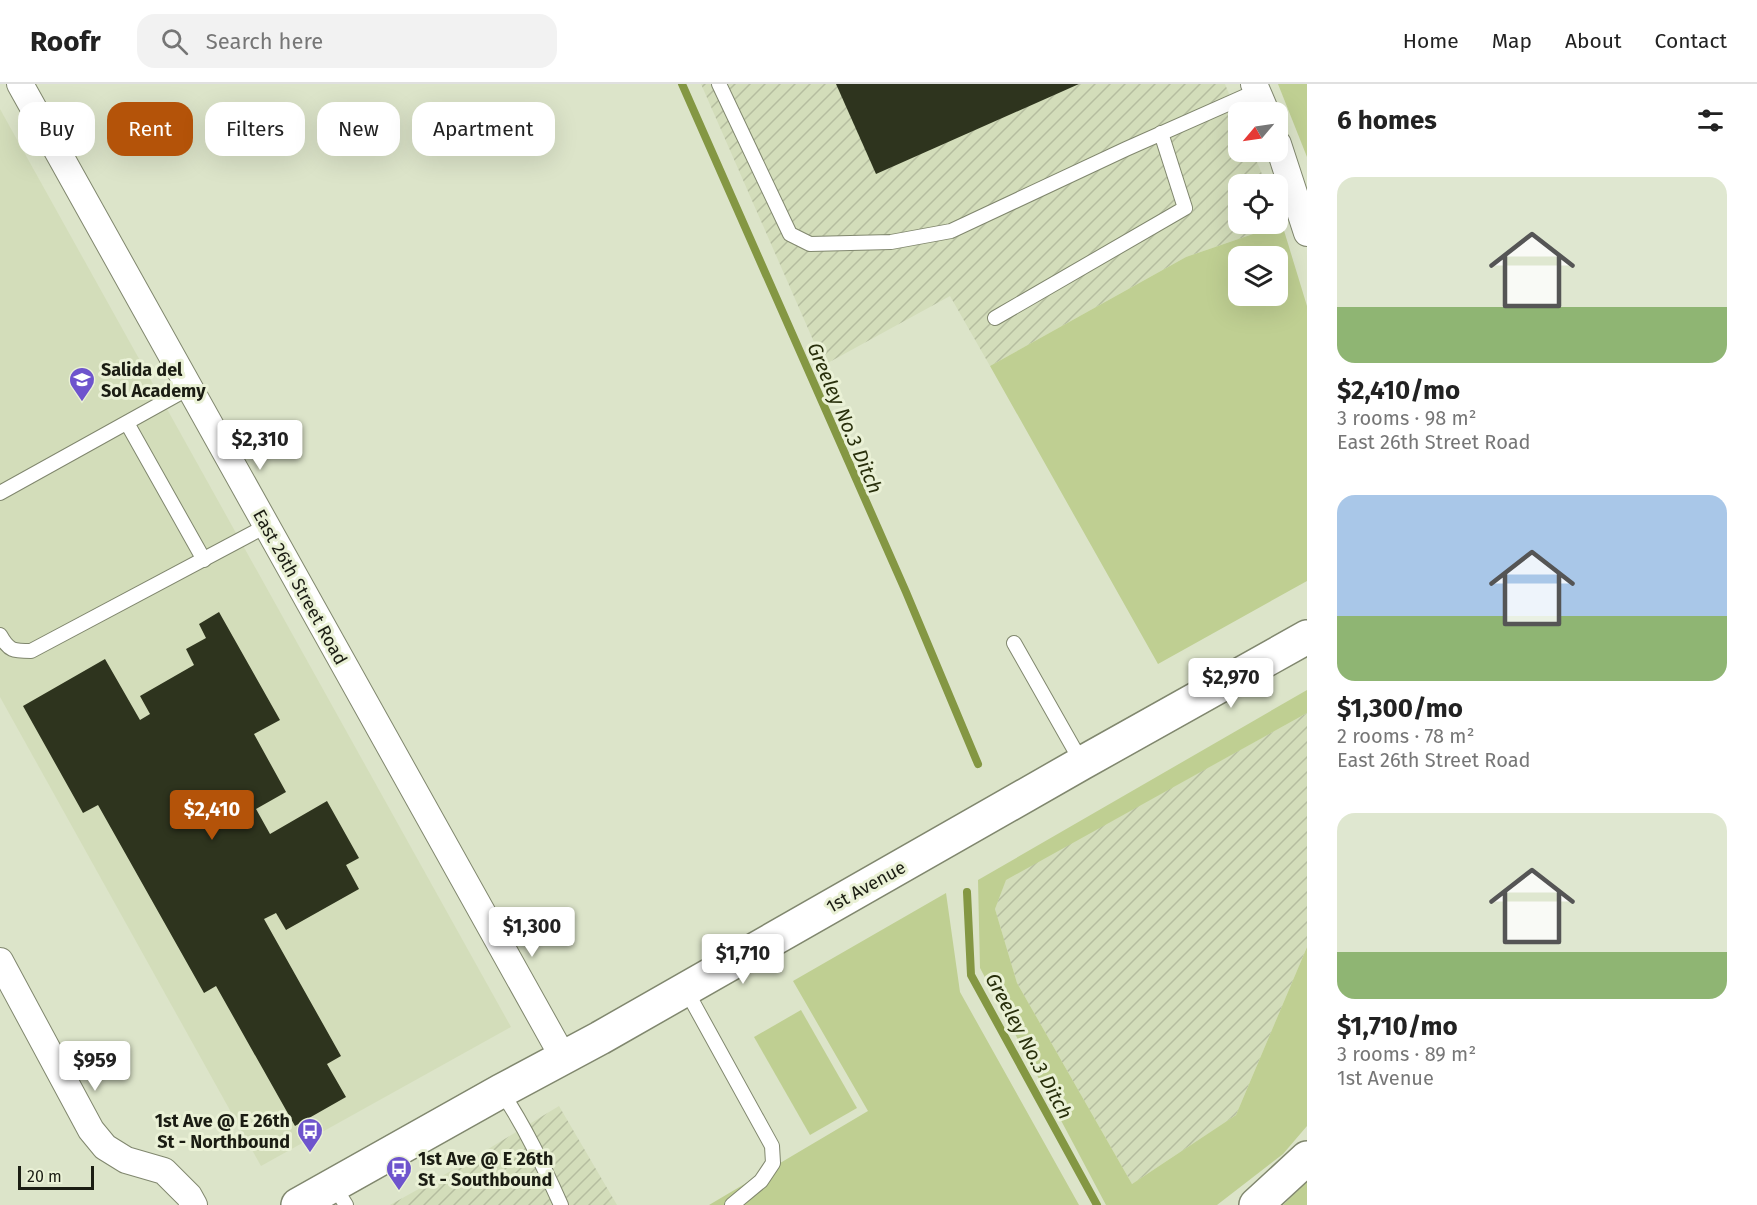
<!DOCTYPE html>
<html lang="en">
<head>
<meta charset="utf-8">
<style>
  body { margin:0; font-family:"Fira Sans",sans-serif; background:#f2f2f2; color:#222; height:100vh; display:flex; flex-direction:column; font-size:22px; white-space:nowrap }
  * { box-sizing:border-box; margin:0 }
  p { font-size:20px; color:#767676 }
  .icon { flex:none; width:33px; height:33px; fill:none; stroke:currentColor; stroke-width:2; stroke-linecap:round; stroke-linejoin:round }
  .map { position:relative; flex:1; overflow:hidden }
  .sheet { display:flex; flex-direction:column; background:#fff; width:450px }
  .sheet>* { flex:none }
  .guide { position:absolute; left:18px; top:18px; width:570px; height:54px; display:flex; gap:12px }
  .needle { width:39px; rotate:241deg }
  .tools { position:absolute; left:1228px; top:18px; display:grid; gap:12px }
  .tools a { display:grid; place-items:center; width:60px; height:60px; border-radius:12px; background:#fff; box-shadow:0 6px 24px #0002; font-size:30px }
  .scale { position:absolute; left:18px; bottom:15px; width:76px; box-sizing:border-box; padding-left:6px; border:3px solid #1b1d13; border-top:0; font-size:16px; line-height:21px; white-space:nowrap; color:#1b1d13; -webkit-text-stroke:4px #eaf1d6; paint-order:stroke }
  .price { position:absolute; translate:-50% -51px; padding:0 14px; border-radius:6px; background:#fff; color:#222; font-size:20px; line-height:39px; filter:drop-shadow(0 2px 3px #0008) }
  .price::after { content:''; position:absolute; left:50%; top:36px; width:18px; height:14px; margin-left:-9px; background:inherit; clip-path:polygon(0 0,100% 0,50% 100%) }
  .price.current { background:#b45309; color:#fff }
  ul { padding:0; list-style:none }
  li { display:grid; align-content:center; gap:12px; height:318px; padding:0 30px }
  li span { display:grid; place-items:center; height:186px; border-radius:18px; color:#555 }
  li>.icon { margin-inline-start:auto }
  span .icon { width:108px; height:108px; fill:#fffc; stroke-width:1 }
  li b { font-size:26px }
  h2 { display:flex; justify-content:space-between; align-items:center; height:72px; padding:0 30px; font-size:26px }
  .tag { padding:0 21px; border-radius:18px; background:#fff; box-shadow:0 6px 24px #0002; font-size:21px; line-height:54px }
  .tag.current { background:#b45309; color:#fff }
  header { display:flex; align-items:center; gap:36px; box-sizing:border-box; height:84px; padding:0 30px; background:#fff; border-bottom:2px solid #e0e0e0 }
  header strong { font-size:28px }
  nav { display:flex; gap:33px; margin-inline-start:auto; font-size:21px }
  .search { width:420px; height:54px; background:#f2f2f2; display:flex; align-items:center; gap:15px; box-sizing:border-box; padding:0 21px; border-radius:18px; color:#767676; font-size:22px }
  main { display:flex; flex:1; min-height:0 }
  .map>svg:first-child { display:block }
  .built { fill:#d3ddba }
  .industrial { fill:url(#industrial-furrows) }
  .green { fill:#bfcf92; fill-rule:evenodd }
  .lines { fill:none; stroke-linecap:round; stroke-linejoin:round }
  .stream { stroke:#849743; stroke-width:8 }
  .building { fill:#2e341e }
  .service-casing { stroke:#80876e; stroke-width:16 }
  .minor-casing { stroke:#80876e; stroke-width:28 }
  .secondary-casing { stroke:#80876e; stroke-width:36 }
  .trunk-casing { stroke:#80876e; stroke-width:36 }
  .service { stroke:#fff; stroke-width:14 }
  .minor { stroke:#fff; stroke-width:26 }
  .secondary { stroke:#fff; stroke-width:33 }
  .trunk { stroke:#fff; stroke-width:33 }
  .labels { text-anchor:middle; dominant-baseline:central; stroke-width:6; stroke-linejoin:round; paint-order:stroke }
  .poi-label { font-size:18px; font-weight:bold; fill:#1b1d13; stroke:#eaf1d6; text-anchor:start }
  .street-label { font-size:18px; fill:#1b1d13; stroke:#eaf1d6 }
  .water-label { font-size:20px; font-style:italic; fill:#282f0b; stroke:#eaf1d6 }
</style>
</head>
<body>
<header>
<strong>Roofr</strong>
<div class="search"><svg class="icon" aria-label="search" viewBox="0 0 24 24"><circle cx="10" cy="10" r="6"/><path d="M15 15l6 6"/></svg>Search here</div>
<nav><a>Home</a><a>Map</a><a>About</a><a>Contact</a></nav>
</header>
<main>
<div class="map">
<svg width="1307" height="1121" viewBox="0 0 1307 1121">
  <defs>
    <pattern id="industrial-furrows" width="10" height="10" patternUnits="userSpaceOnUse" patternTransform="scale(1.5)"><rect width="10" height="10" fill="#d3ddba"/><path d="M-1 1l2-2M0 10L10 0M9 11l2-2" fill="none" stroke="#b5bd9f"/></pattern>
  </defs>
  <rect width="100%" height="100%" fill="#dce4c9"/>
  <path class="built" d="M0,25L511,943L261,1082L0,613Z"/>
  <g class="industrial">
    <path d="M701,0H1225L1239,34V68H1253L1266,100H1239V140H1278V131L1282,140L1186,173L990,282L950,212L824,281Z"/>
    <path d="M1307,629V863L1236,1031L1132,1100L1017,899L995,825L1006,795Z"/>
    <path d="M559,1022L617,1121H390L467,1078Z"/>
  </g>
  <g class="green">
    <path d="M1278,0H1307V73Z"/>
    <path d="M1282,140L1307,222V497L1158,580L990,282L1186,173ZM1239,172H1278V212H1239Z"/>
    <path d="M1307,606V629L1006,796L995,825L1017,899L1132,1100L1236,1031L1307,863V1042L1283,1070L1217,1121H1106L980,884L978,796Z"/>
    <path d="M946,809L960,908L1079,1121H709L868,1027L793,897Z"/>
    <path d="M801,926L857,1024L810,1051L754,953Z"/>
    <path d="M1307,1098V1121H1283L1284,1120Z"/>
  </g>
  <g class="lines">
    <g class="stream">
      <path d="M682,0L906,508L978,680"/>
      <path d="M967,808L971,891L1097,1121"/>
    </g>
  </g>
  <g class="building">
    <path d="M836,0H1079L876,90Z"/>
    <path d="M219,528L280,636L254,650L286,708L256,725L270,750L327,717L359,774L346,781L359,805L286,846L276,829L264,835L341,972L327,980L346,1013L295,1042L216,902L204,909L98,721L83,729L23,622L105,575L140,636L150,630L140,612L194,581L186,565L206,554L199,540Z"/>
  </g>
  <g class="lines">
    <defs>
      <g id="service">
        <path d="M719,0L790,150L810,160L891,158L951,147L1126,65L1257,7"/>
        <path d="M995,234L1185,124L1161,49"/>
        <path d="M127,339L204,476"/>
        <path d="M0,409L189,304"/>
        <path d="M0,551C9,567 13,567 31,567L266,442"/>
        <path d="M1014,559L1082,679"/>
        <path d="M686,906L772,1062L773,1079L761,1097L732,1121"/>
        <path d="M501,1007C525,1043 543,1081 561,1121"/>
        <path d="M334,1102L346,1121"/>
      </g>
      <g id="minor">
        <path d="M20,0L563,973"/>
        <path d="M1254,0L1266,28"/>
        <path d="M1278,60L1307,149"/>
        <path d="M0,877L91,1046L105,1063L126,1076L164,1087L189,1112L194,1121"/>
      </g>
      <path id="secondary" d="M298,1121L501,1007L600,954L1082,679L1307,553"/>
      <path id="trunk" d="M1256,1121L1307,1074"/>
    </defs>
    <use href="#service" class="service-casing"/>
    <use href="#minor" class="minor-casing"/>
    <use href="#secondary" class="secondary-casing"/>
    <use href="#trunk" class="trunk-casing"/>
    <use href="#service" class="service"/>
    <use href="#minor" class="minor"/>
    <use href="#secondary" class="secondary"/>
    <use href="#trunk" class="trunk"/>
  </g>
  <defs>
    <symbol id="school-pin" viewBox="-11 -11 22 30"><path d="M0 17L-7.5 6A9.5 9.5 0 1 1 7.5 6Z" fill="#6e54cd" stroke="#eaf1d6"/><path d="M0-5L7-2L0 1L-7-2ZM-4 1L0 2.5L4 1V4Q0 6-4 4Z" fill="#fff"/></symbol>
    <symbol id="bus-pin" viewBox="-11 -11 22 30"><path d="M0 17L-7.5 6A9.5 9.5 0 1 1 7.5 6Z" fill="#6e54cd" stroke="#eaf1d6"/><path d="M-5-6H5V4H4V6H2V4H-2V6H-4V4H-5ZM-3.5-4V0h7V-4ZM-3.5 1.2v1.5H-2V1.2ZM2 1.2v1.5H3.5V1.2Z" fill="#fff"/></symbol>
  </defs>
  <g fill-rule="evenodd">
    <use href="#school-pin" x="67" y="281" width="30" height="40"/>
    <use href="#bus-pin" x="295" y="1032" width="30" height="40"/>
    <use href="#bus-pin" x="384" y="1070" width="30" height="40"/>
  </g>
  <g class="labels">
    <g class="poi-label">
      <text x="101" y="286">Salida del<tspan x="101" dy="21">Sol Academy</tspan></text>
      <text x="290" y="1037" text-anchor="end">1st Ave @ E 26th<tspan x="290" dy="21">St - Northbound</tspan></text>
      <text x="418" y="1075">1st Ave @ E 26th<tspan x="418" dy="21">St - Southbound</tspan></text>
    </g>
    <g class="street-label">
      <text transform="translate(300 503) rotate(61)">East 26th Street Road</text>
      <text transform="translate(866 803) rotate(-29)">1st Avenue</text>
    </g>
    <g class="water-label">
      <text transform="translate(845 334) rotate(67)">Greeley No.3 Ditch</text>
      <text transform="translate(1029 962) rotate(62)">Greeley No.3 Ditch</text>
    </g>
  </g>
</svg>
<div class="tools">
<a><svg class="needle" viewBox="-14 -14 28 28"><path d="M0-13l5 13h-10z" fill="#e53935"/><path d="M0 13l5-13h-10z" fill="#767676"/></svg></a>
<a><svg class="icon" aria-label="locate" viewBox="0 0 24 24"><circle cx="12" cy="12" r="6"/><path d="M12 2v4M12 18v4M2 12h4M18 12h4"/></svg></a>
<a><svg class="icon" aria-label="layers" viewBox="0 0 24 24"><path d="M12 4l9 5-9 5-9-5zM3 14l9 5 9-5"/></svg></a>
</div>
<div class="scale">20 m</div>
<b class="price" style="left:260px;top:387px">$2,310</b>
<b class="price" style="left:1231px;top:625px">$2,970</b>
<b class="price current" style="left:212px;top:757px">$2,410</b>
<b class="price" style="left:532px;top:874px">$1,300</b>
<b class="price" style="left:743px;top:901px">$1,710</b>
<b class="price" style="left:95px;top:1008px">$959</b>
<div class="guide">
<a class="tag">Buy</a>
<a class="tag current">Rent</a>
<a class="tag">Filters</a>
<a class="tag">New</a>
<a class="tag">Apartment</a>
</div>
</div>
<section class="sheet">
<h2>6 homes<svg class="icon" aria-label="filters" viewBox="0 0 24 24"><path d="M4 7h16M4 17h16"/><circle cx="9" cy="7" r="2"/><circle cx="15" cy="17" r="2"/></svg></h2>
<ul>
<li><span style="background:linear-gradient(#dfe7d0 70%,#8fb573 0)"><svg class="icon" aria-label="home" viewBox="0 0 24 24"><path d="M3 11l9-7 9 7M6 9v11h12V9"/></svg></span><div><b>$2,410/mo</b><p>3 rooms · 98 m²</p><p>East 26th Street Road</p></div></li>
<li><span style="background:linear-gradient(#a9c7e8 65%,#8fb573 0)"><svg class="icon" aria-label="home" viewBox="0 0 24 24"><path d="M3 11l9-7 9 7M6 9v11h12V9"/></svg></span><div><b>$1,300/mo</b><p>2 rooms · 78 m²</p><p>East 26th Street Road</p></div></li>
<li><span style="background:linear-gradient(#dfe7d0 75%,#8fb573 0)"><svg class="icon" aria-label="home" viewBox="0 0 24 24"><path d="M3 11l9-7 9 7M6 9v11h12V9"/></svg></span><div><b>$1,710/mo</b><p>3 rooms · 89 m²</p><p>1st Avenue</p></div></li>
</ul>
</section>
</main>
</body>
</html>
